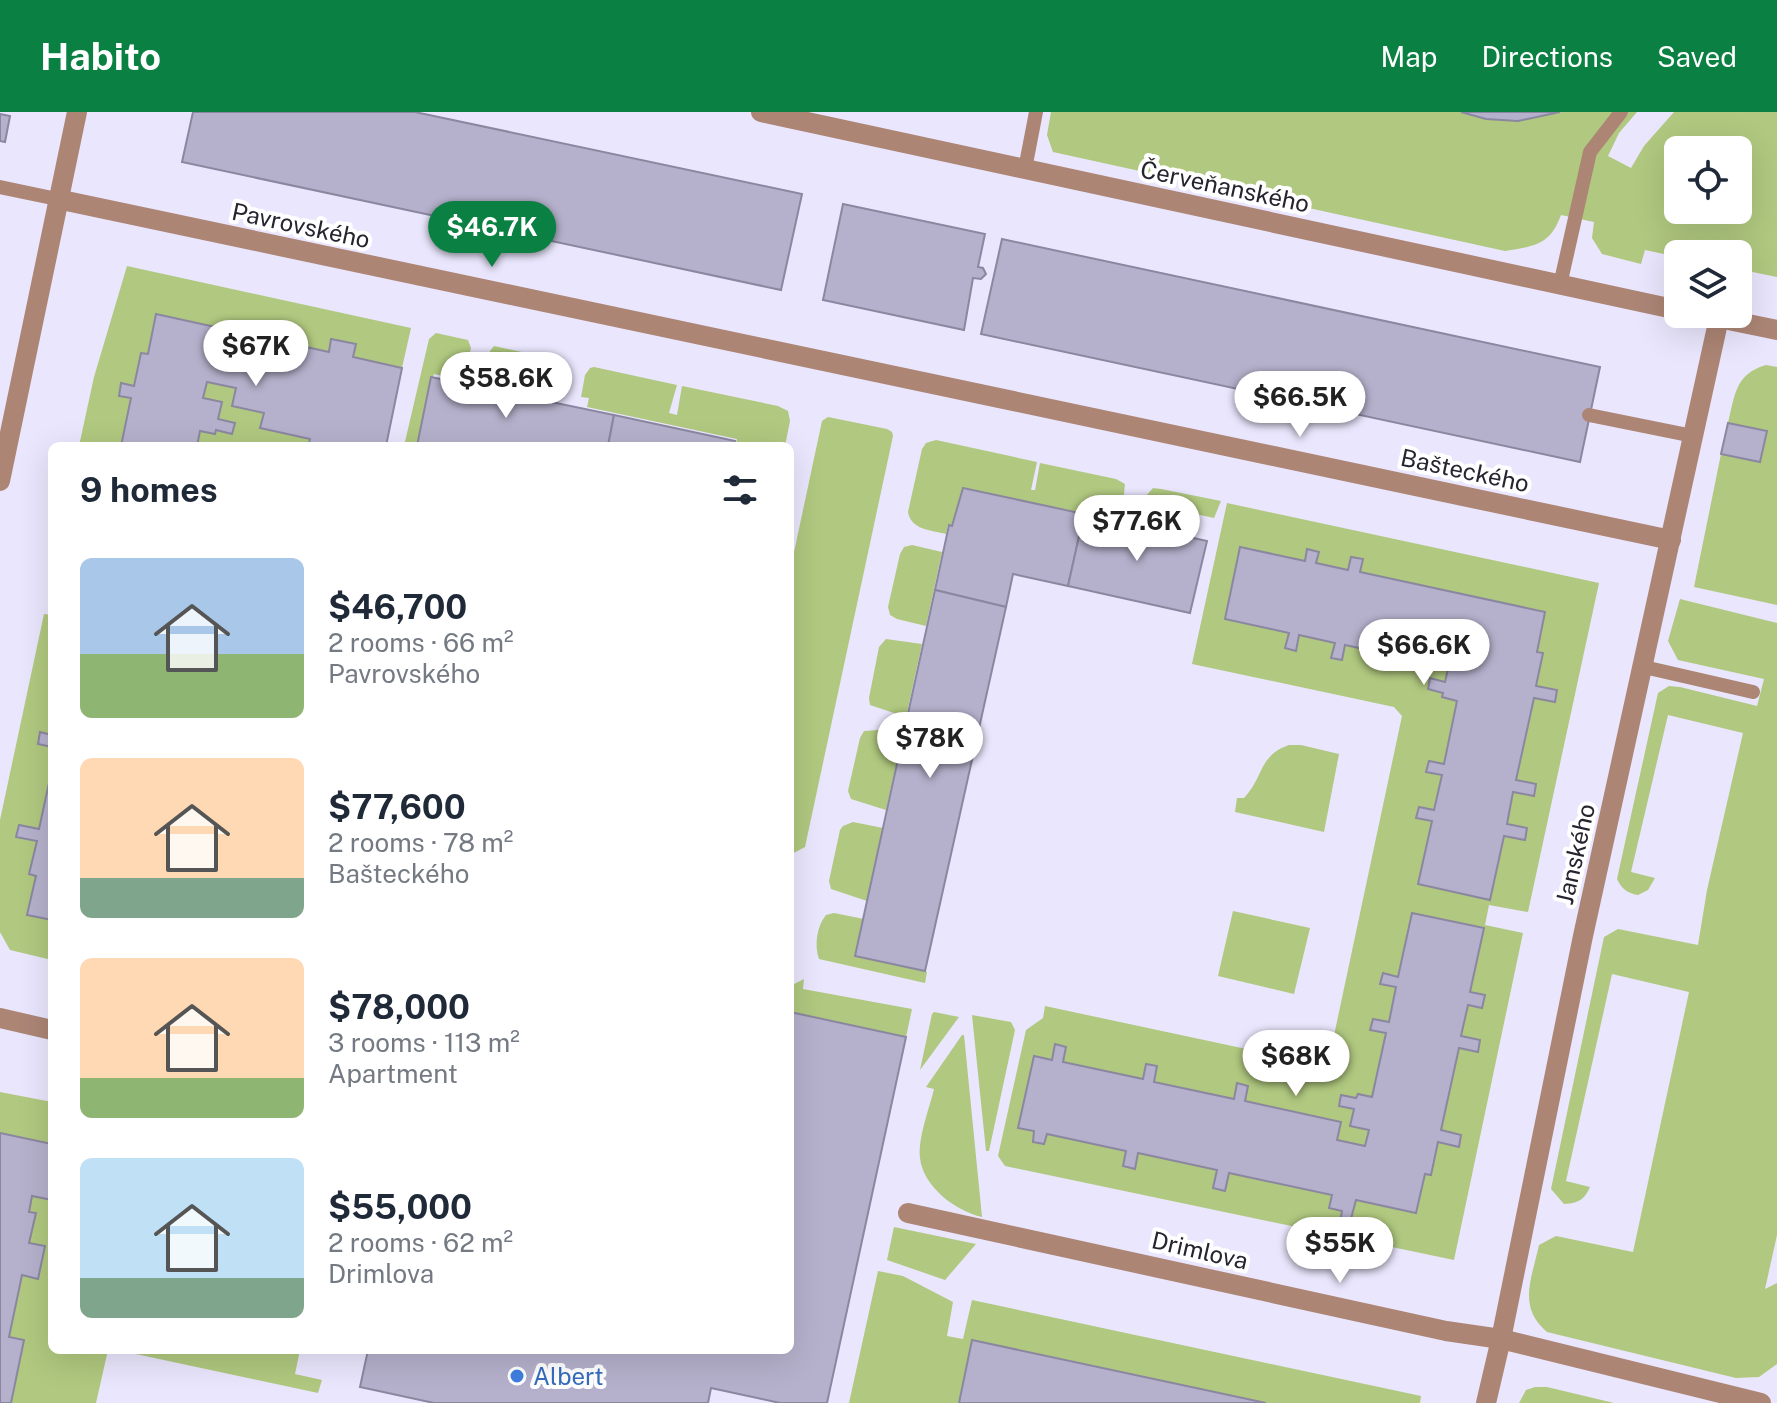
<!DOCTYPE html>
<html lang="en">
<head>
<meta charset="utf-8">
<style>
  body { margin:0; font-family:"Public Sans",sans-serif; background:#f6f6f7; color:#1f2937; height:100vh; display:flex; flex-direction:column; font-size:30px; white-space:nowrap }
  * { box-sizing:border-box; margin:0 }
  p { font-size:26px; color:#747a83 }
  .icon { flex:none; width:44px; height:44px; fill:none; stroke:currentColor; stroke-width:2; stroke-linecap:round; stroke-linejoin:round }
  .map { position:relative; flex:1; overflow:hidden }
  .panel { position:absolute; left:48px; top:330px; width:746px; height:912px; display:flex; flex-direction:column; background:#fff; border-radius:12px; box-shadow:0 8px 32px #0002 }
  .panel>* { flex:none }
  .tools { position:absolute; left:1664px; top:24px; display:grid; gap:16px }
  .tools a { display:grid; place-items:center; width:88px; height:88px; border-radius:12px; background:#fff; box-shadow:0 8px 32px #0002; font-size:40px }
  .price { position:absolute; translate:-50% -68px; padding:0 18px; border-radius:28px; background:#fff; color:#222; font-size:26px; line-height:52px; filter:drop-shadow(0 2px 4px #0008) }
  .price::after { content:''; position:absolute; left:50%; top:48px; width:24px; height:18px; margin-left:-12px; background:inherit; clip-path:polygon(0 0,100% 0,50% 100%) }
  .price.on { background:#0b8043; color:#fff }
  ul { padding:0; list-style:none }
  li { display:flex; align-items:center; gap:24px; height:200px; padding:0 32px }
  li span { display:grid; place-items:center; flex:none; width:224px; height:160px; border-radius:12px; color:#555 }
  li>.icon { margin-inline-start:auto }
  span .icon { width:96px; height:96px; fill:#fffc; stroke-width:1 }
  li b { font-size:34px }
  h2 { display:flex; justify-content:space-between; align-items:center; height:96px; padding:0 32px; font-size:34px }
  header { display:flex; align-items:center; gap:48px; box-sizing:border-box; height:112px; padding:0 40px; background:#0b8043; color:#fff }
  header strong { font-size:38px }
  nav { display:flex; gap:44px; margin-inline-start:auto; font-size:28px }
  .map>svg:first-child { display:block }
  .green { fill:#b0c87f; fill-rule:evenodd }
  .building { fill:#b5b1cc; stroke:#8b87a1; stroke-width:2 }
  .lines { fill:none; stroke-linecap:round; stroke-linejoin:round }
  .service { stroke:#ac8575; stroke-width:14 }
  .minor { stroke:#ac8575; stroke-width:20 }
  .shop-dot { fill:#3f7fe0; stroke:#fff; stroke-width:3 }
  .labels { text-anchor:middle; dominant-baseline:central; stroke-width:8; stroke-linejoin:round; paint-order:stroke }
  .street-label { font-size:24px; fill:#26242e; stroke:#fff }
  .shop-label { font-size:24px; fill:#366cbe; stroke:#fff; text-anchor:start }
</style>
</head>
<body>
<header>
<strong>Habito</strong>
<nav><a>Map</a><a>Directions</a><a>Saved</a></nav>
</header>
<div class="map">
<svg width="1777" height="1291" viewBox="0 0 1777 1291">
  <rect width="100%" height="100%" fill="#eae6fd"/>
  <g class="green">
    <path d="M1051,0H1461L1486,7L1518,9L1560,0H1637L1619,21L1608,44L1631,56L1644,34L1674,0H1777V165L1738,157V142H1678V145L1645,138L1641,152L1602,142L1592,126L1594,110L1561,103C1550,133 1535,134 1505,139L1053,40L1047,23ZM1678,38H1738V98H1678V79L1670,77L1673,63L1678,64Z"/>
    <path d="M127,154L411,216L402,256L353,245L355,232L332,227L329,240L156,203L148,242L141,241L134,274L122,271L131,286L121,334H79L94,265Z"/>
    <path d="M436,221L468,228L471,236L464,268L434,262L418,333L420,334H404L429,227Z"/>
    <path d="M494,234L563,249L566,255L560,280L555,279L553,287L497,275L498,267L485,264L490,239Z"/>
    <path d="M1766,253L1777,255V493L1694,475L1721,342L1766,319L1728,311C1735,283 1735,262 1766,253Z"/>
    <path d="M594,255L677,273L669,301L677,303L682,274L778,294L788,299L790,309L785,334H736L737,327L587,295L589,286L581,285L585,263L590,256Z"/>
    <path d="M207,270L236,276L232,294L264,301L261,316L310,327L308,334H197L200,319L216,318L234,311L218,307L222,290L203,286Z"/>
    <path d="M828,305L887,317L892,320L893,324L805,735L790,743V459L822,309Z"/>
    <path d="M936,328L1037,350L1031,378H1035L1040,351L1116,367L1125,372L1121,409L963,376L954,415L948,413L946,422C931,418 911,418 908,400L922,337L926,331Z"/>
    <path d="M1153,376L1161,377L1221,389L1214,406L1182,399L1177,421L1139,413L1146,384Z"/>
    <path d="M1227,391L1599,471L1528,800L1489,793L1485,813L1523,821L1454,1148L1005,1054L998,1044L1026,918L1043,906L1045,894L1316,952H1324L1329,947L1402,604L1394,595L1192,552ZM1240,435L1305,449L1308,437L1319,440L1316,451L1348,458L1351,445L1362,447L1360,460L1542,541L1536,574L1557,579L1554,590L1534,586L1516,668L1534,684L1513,680L1507,712L1525,727L1504,724L1490,788L1418,772L1432,709L1417,706L1418,696L1434,698L1442,663L1426,659L1429,649L1444,652L1457,589L1442,585L1443,581L1428,577L1430,567L1445,570L1449,553L1468,557L1471,541L1443,535L1439,553L1345,533L1341,548L1332,546L1335,531L1299,523L1296,538L1285,536L1289,521L1225,507ZM1412,801L1484,817L1470,880L1485,884L1482,896L1468,893L1461,924L1480,928L1478,940L1459,936L1441,1018L1461,1023L1459,1034L1438,1030L1431,1063L1425,1062L1416,1101L1356,1088L1353,1101L1339,1117L1342,1099L1329,1096L1332,1083L1229,1061L1225,1078L1213,1076L1217,1058L1138,1041L1134,1056L1123,1054L1126,1039L1047,1022L1044,1032L1033,1029L1034,1019L1018,1015L1034,944L1052,948L1056,932L1066,935L1063,950L1143,967L1147,952L1157,954L1154,970L1234,987L1237,972L1247,974L1245,989L1340,1010L1337,1028L1365,1034L1369,1018L1350,1014L1354,997L1339,994L1341,983L1356,986L1358,982L1372,985L1386,921L1371,918L1373,907L1389,910L1396,875L1381,872L1382,862L1398,865Z"/>
    <path d="M912,433L942,440L926,514L897,507L890,503L888,495L900,442L904,435Z"/>
    <path d="M1680,487L1777,511V1123L1765,1177L1777,1171V1252L1759,1265L1736,1266L1547,1220C1517,1195 1532,1166 1539,1133L1556,1124L1633,1140L1689,880L1612,862L1566,1069L1590,1075C1584,1088 1579,1091 1564,1092L1551,1077L1604,825L1618,817L1698,833L1707,778L1743,621L1668,603L1631,760L1655,766L1648,778L1638,783C1627,781 1622,777 1617,767L1658,581L1669,574L1680,575L1757,594L1764,567L1678,548L1668,529Z"/>
    <path d="M44,502L52,503V575L49,587L52,588V623L40,620L38,632L52,635V657L39,717L19,713L16,725L37,729L30,762L36,764L27,803L52,808V848L10,838L0,820V708Z"/>
    <path d="M886,527L922,532L906,605L870,593L869,586L879,535Z"/>
    <path d="M878,618L903,623L886,698L851,687L848,679L860,626L864,619Z"/>
    <path d="M1289,633H1301L1339,642L1324,720L1235,700L1237,686H1244C1264,665 1258,644 1289,633Z"/>
    <path d="M853,710L883,716L867,789L831,777L829,769L840,718L843,714Z"/>
    <path d="M1233,799L1310,816L1294,882L1218,864Z"/>
    <path d="M834,801L864,807L856,844L927,860L925,871L819,847C814,833 817,814 826,803Z"/>
    <path d="M804,867L803,877L912,897L906,925L790,900V874Z"/>
    <path d="M934,900L959,905L920,958L932,902Z"/>
    <path d="M972,903L1011,910L1015,918L989,1039H986Z"/>
    <path d="M962,923H964L982,1105C956,1099 923,1075 920,1046C918,1025 929,998 934,977L926,975Z"/>
    <path d="M0,980L52,990V1032L0,1021Z"/>
    <path d="M32,1084L52,1088V1238H108L96,1291H11L24,1229L9,1225L22,1163L38,1166L45,1135L29,1131L36,1102L29,1100Z"/>
    <path d="M894,1115L976,1132L945,1168L887,1148Z"/>
    <path d="M878,1159L903,1164L953,1190L947,1224L963,1227L972,1188L1421,1284L1420,1291H1266L973,1228L959,1291H849Z"/>
    <path d="M117,1238H300L295,1262L322,1268L318,1281Z"/>
    <path d="M1535,1275H1547L1614,1291H1519L1526,1278Z"/>
  </g>
  <g class="building">
    <path d="M193,0H415L802,82L781,178L182,50Z"/>
    <path d="M1461,0H1560L1518,9L1486,7Z"/>
    <path d="M0,2L10,4L5,30L0,29Z"/>
    <path d="M843,92L985,122L978,155L983,156L986,162L981,167L973,166L964,218L823,188Z"/>
    <path d="M1002,127L1600,255L1580,350L981,222Z"/>
    <path d="M156,202L329,240L331,227L356,232L353,245L402,256L386,334H308L310,327L260,316L264,301L232,294L236,276L207,270L203,286L222,290L218,307L235,311L232,322L216,318L215,322L200,319L197,334H121L131,286L119,284L121,271L134,274L141,241L148,242Z"/>
    <path d="M431,265L614,303L608,334H417Z"/>
    <path d="M614,303L735,329L733,334H608Z"/>
    <path d="M1728,311L1767,319L1760,350L1721,342Z"/>
    <path d="M963,376L1084,402L1068,474L1013,462L1006,495L935,478L949,413L952,414Z"/>
    <path d="M1084,402L1207,429L1190,501L1068,474Z"/>
    <path d="M1240,435L1305,449L1307,437L1319,440L1316,451L1348,458L1351,445L1363,447L1360,460L1545,500L1537,540L1543,541L1536,574L1557,578L1555,590L1534,586L1516,668L1536,672L1534,684L1513,680L1507,712L1527,716L1525,728L1504,724L1490,788L1418,772L1432,709L1416,706L1419,695L1434,698L1442,663L1426,660L1429,649L1444,652L1457,589L1442,585L1443,581L1428,577L1430,566L1445,570L1449,553L1468,557L1471,541L1443,535L1439,553L1345,533L1342,548L1331,546L1335,531L1299,523L1296,539L1285,536L1289,521L1225,507Z"/>
    <path d="M935,478L1006,495L925,859L855,844Z"/>
    <path d="M40,620L52,623V635L38,632Z"/>
    <path d="M52,657V808L27,803L36,764L29,762L37,729L16,725L19,713L39,717Z"/>
    <path d="M1412,801L1484,816L1470,880L1485,883L1482,896L1468,893L1461,924L1480,928L1478,940L1459,936L1441,1018L1461,1023L1459,1035L1438,1030L1431,1063L1425,1062L1416,1101L1356,1088L1348,1118L1339,1117L1342,1099L1329,1096L1332,1083L1229,1061L1225,1079L1213,1076L1217,1058L1138,1041L1135,1057L1123,1054L1126,1039L1047,1022L1044,1032L1033,1030L1034,1019L1018,1016L1034,944L1052,948L1055,932L1066,935L1063,950L1143,967L1146,952L1157,954L1154,970L1234,987L1237,971L1248,974L1245,989L1341,1010L1337,1028L1365,1034L1369,1018L1350,1014L1354,997L1339,994L1341,983L1356,986L1358,982L1372,985L1386,921L1370,918L1373,907L1389,910L1396,875L1380,872L1383,861L1398,865Z"/>
    <path d="M790,900L906,925L827,1291H780L711,1276L708,1291H434L360,1275L368,1238H790Z"/>
    <path d="M0,1021L52,1032V1088L32,1084L29,1100L36,1101L29,1131L45,1134L38,1167L22,1163L9,1225L24,1228L11,1291H0Z"/>
    <path d="M972,1228L1266,1291H959Z"/>
  </g>
  <g class="lines">
    <g class="service">
      <path d="M1025,57L1036,0"/>
      <path d="M0,75L57,87"/>
      <path d="M1560,173L1590,40L1621,0"/>
      <path d="M1589,303L1693,324"/>
      <path d="M1644,555L1753,580"/>
    </g>
    <g class="minor">
      <path d="M761,0L1678,198"/>
      <path d="M57,87L1671,428"/>
      <path d="M1699,202L1777,218"/>
      <path d="M0,369L77,0"/>
      <path d="M0,906L52,918"/>
      <path d="M908,1101L1446,1219L1501,1227L1761,1291"/>
      <path d="M1486,1291L1501,1227L1583,824L1719,206"/>
    </g>
  </g>
  <circle class="shop-dot" cx="517" cy="1264" r="8"/>
  <g class="labels">
    <g class="street-label">
      <text transform="translate(1225 74) rotate(12)">Červeňanského</text>
      <text transform="translate(301 113) rotate(12)">Pavrovského</text>
      <text transform="translate(1465 358) rotate(12)">Bašteckého</text>
      <text transform="translate(1575 742) rotate(-77)">Janského</text>
      <text transform="translate(1200 1138) rotate(13)">Drimlova</text>
    </g>
    <g class="shop-label">
      <text x="533" y="1264">Albert</text>
    </g>
  </g>
</svg>
<div class="tools">
<a><svg class="icon" aria-label="locate" viewBox="0 0 24 24"><circle cx="12" cy="12" r="6"/><path d="M12 2v4M12 18v4M2 12h4M18 12h4"/></svg></a>
<a><svg class="icon" aria-label="layers" viewBox="0 0 24 24"><path d="M12 4l9 5-9 5-9-5zM3 14l9 5 9-5"/></svg></a>
</div>
<b class="price on" style="left:492px;top:157px">$46.7K</b>
<b class="price" style="left:256px;top:276px">$67K</b>
<b class="price" style="left:506px;top:308px">$58.6K</b>
<b class="price" style="left:1300px;top:327px">$66.5K</b>
<b class="price" style="left:1137px;top:451px">$77.6K</b>
<b class="price" style="left:1424px;top:575px">$66.6K</b>
<b class="price" style="left:930px;top:668px">$78K</b>
<b class="price" style="left:1296px;top:986px">$68K</b>
<b class="price" style="left:1340px;top:1173px">$55K</b>
<section class="panel">
<h2>9 homes<svg class="icon" aria-label="filters" viewBox="0 0 24 24"><path d="M4 7h16M4 17h16"/><circle cx="9" cy="7" r="2"/><circle cx="15" cy="17" r="2"/></svg></h2>
<ul>
<li><span style="background:linear-gradient(#a9c7e8 60%,#8fb573 0)"><svg class="icon" aria-label="home" viewBox="0 0 24 24"><path d="M3 11l9-7 9 7M6 9v11h12V9"/></svg></span><div><b>$46,700</b><p>2 rooms · 66 m²</p><p>Pavrovského</p></div></li>
<li><span style="background:linear-gradient(#ffd9b3 75%,#7fa58c 0)"><svg class="icon" aria-label="home" viewBox="0 0 24 24"><path d="M3 11l9-7 9 7M6 9v11h12V9"/></svg></span><div><b>$77,600</b><p>2 rooms · 78 m²</p><p>Bašteckého</p></div></li>
<li><span style="background:linear-gradient(#ffd9b3 75%,#8fb573 0)"><svg class="icon" aria-label="home" viewBox="0 0 24 24"><path d="M3 11l9-7 9 7M6 9v11h12V9"/></svg></span><div><b>$78,000</b><p>3 rooms · 113 m²</p><p>Apartment</p></div></li>
<li><span style="background:linear-gradient(#bfe0f5 75%,#7fa58c 0)"><svg class="icon" aria-label="home" viewBox="0 0 24 24"><path d="M3 11l9-7 9 7M6 9v11h12V9"/></svg></span><div><b>$55,000</b><p>2 rooms · 62 m²</p><p>Drimlova</p></div></li>
</ul>
</section>
</div>
</body>
</html>
